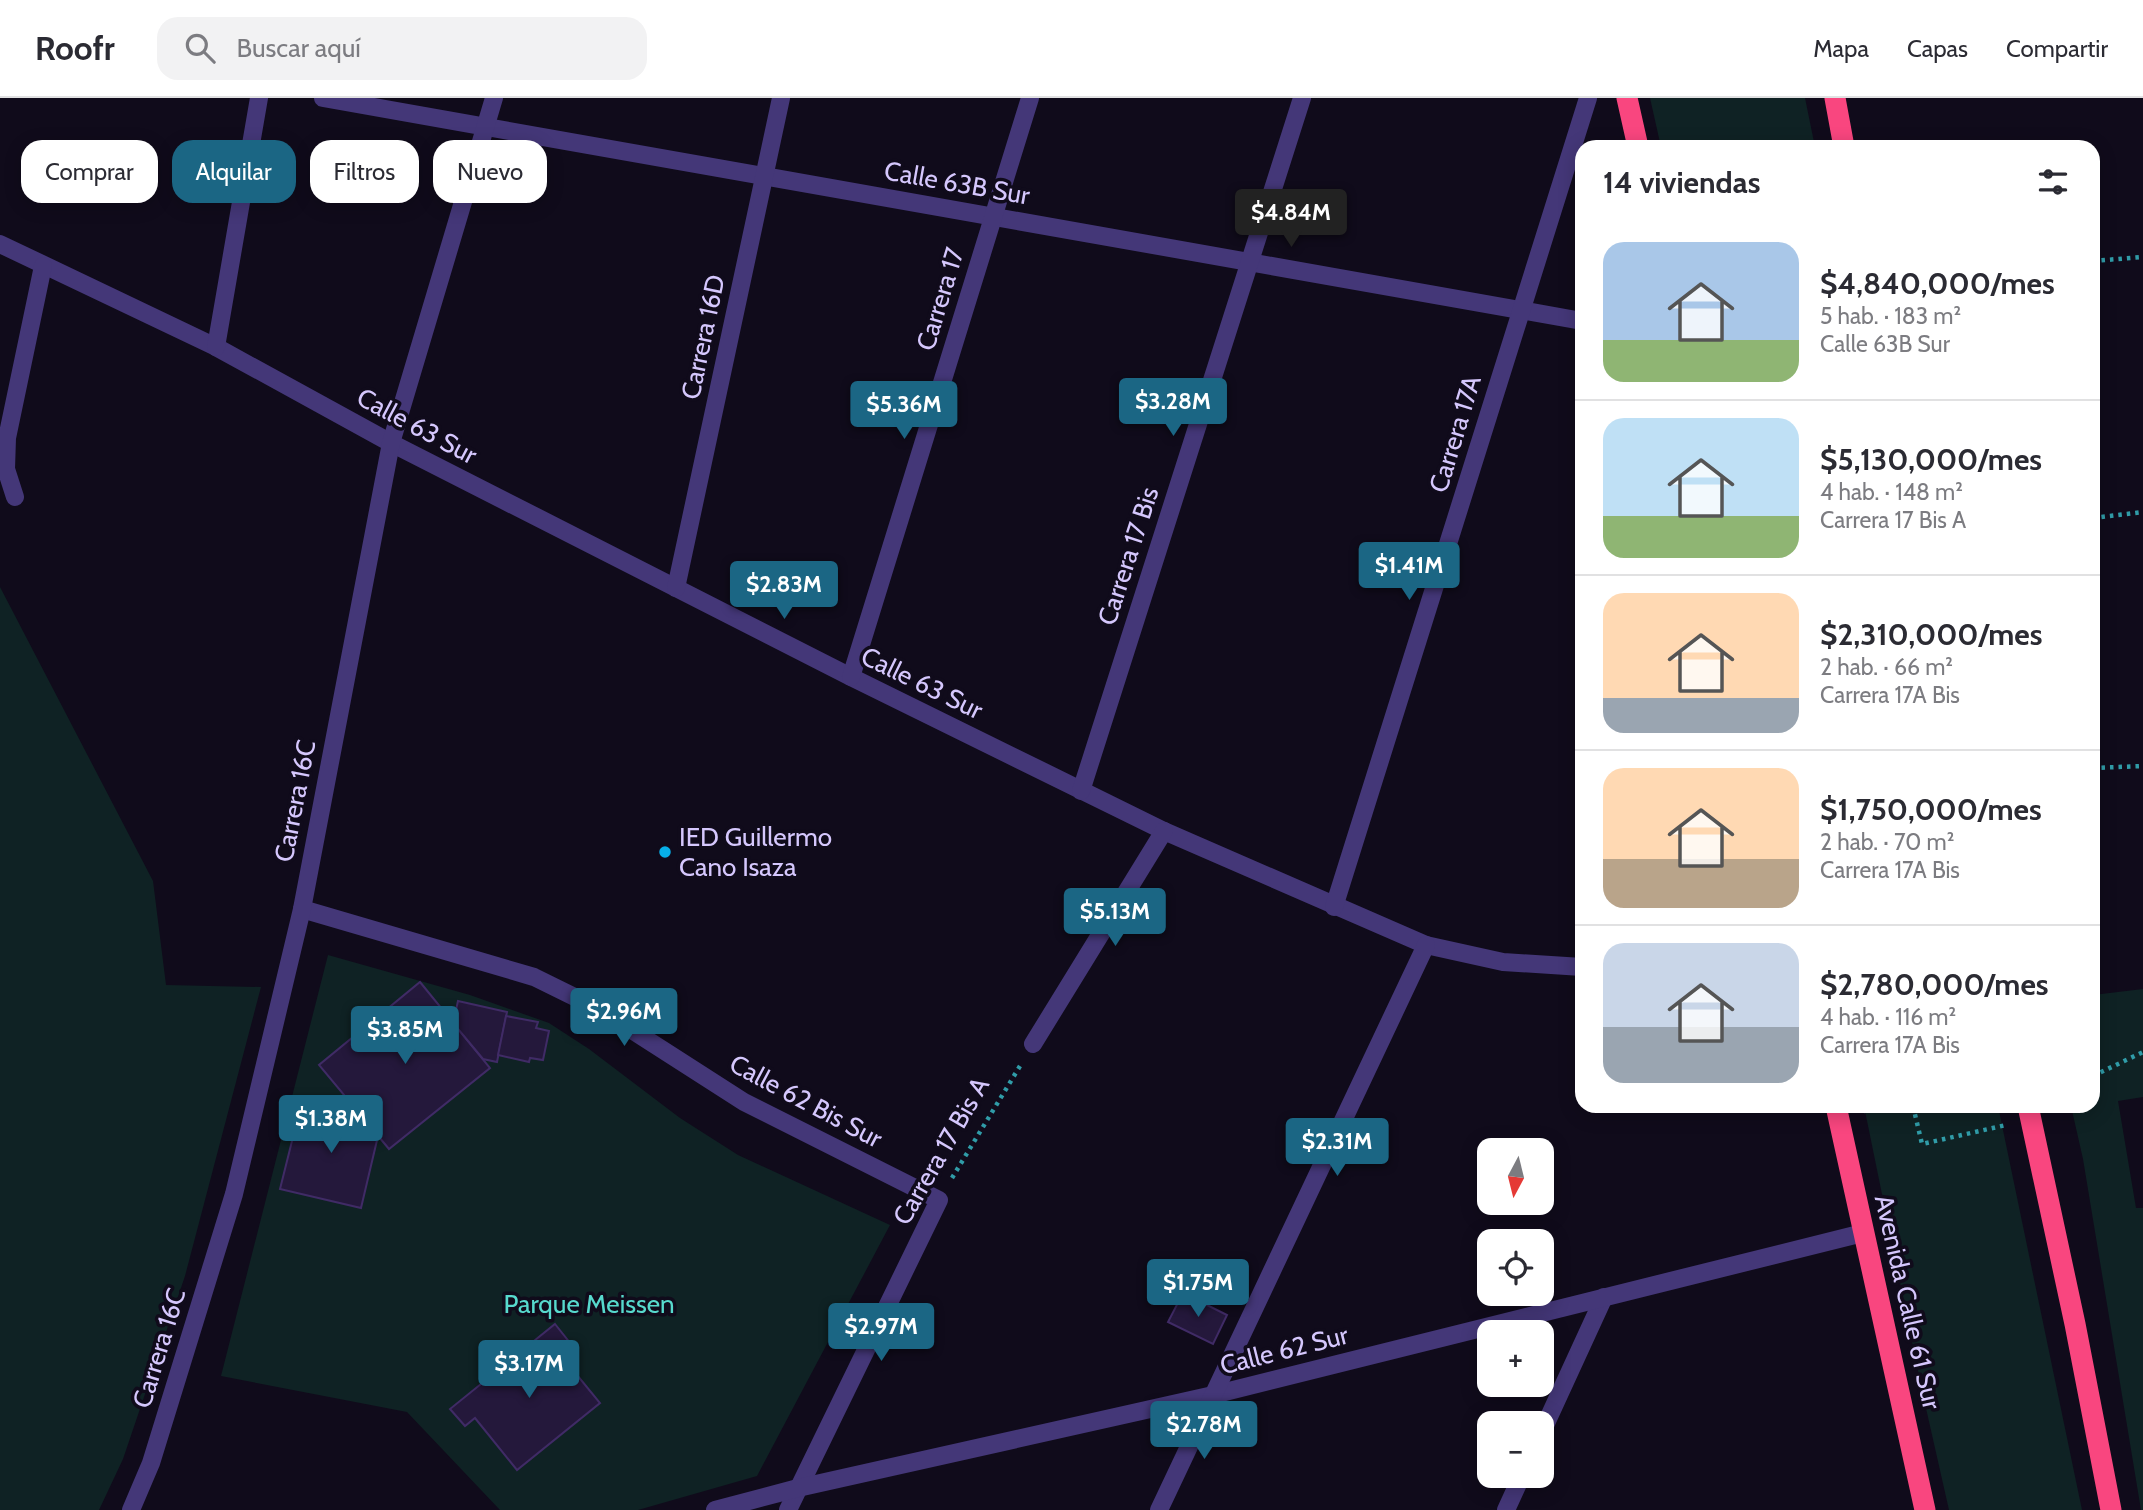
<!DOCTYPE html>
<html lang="es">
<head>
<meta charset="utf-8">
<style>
  body { margin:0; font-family:Cabin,sans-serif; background:#f2f2f3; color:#2b2b33; height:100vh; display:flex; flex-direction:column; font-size:26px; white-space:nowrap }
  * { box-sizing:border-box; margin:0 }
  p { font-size:23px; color:#7c7c81 }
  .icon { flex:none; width:38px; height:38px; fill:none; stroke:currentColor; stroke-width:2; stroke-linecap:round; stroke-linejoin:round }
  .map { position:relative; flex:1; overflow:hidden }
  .drawer { position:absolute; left:1575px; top:42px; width:525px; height:973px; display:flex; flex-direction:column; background:#fff; border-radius:21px; box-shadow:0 4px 18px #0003 }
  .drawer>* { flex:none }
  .guide { position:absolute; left:21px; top:42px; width:665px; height:63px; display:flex; gap:14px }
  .needle { width:46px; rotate:187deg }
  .fabs { position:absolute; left:1477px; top:1040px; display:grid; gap:14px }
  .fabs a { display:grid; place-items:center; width:77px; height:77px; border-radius:14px; background:#fff; box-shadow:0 4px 18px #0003; font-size:35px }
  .price { position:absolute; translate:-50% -60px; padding:0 16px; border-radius:7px; background:#1b6684; color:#fff; font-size:23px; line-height:46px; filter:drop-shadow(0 2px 4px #0008) }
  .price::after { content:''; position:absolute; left:50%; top:42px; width:21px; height:16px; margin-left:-10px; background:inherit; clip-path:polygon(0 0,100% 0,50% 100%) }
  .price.current { background:#222; color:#fff }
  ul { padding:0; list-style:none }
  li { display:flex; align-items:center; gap:21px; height:175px; padding:0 28px }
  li+li { border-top:2px solid #e1e1e2 }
  li span { display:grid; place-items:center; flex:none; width:196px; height:140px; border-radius:21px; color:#555 }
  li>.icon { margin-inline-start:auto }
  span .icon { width:84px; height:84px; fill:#fffc; stroke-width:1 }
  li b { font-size:30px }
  h2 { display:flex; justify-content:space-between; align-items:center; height:84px; padding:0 28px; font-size:30px }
  .chip { padding:0 24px; border-radius:21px; background:#fff; box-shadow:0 4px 18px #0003; font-size:24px; line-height:63px }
  .chip.current { background:#1b6684; color:#fff }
  header { display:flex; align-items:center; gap:42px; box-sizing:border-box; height:98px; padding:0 35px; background:#fff; border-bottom:2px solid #e1e1e2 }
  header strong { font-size:33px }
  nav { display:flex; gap:38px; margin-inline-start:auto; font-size:24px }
  .search { width:490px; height:63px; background:#f2f2f3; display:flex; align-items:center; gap:18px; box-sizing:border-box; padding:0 24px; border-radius:21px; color:#7c7c81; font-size:26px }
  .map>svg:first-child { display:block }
  .green { fill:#0f2224 }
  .building { fill:#24183b; stroke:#402b66; stroke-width:2 }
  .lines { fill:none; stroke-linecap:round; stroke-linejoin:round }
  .path { stroke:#309ca8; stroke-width:4.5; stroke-dasharray:3.5 5; stroke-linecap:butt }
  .minor { stroke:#443778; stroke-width:18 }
  .highway { stroke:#f9467f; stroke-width:21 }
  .poi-dot { fill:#07afe8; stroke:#100b1b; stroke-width:2.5 }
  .labels { text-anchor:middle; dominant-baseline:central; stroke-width:7; stroke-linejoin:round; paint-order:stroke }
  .street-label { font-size:26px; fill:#d5c7fd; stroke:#100b1b }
  .poi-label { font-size:26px; fill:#d5c7fd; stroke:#100b1b; text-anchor:start }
  .park-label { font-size:26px; fill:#57d9cd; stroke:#100b1b }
</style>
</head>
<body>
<header>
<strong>Roofr</strong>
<div class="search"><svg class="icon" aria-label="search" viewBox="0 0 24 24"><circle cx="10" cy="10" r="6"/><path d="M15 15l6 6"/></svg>Buscar aquí</div>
<nav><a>Mapa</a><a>Capas</a><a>Compartir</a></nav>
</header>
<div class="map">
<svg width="2143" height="1412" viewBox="0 0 2143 1412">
  <rect width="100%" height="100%" fill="#100b1b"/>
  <g class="green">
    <path d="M1650,0H1805L1815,49H1661Z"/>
    <path d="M0,489L153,783L166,887L261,889L185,1178L123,1361L99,1412H0Z"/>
    <path d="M328,857L470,897L549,925L589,951L680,1020L738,1057L890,1127L757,1378L638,1412H500L407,1314L221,1278Z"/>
    <path d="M2143,891V999L2118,1003L2136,1110H2143V1412H2141L2083,1061L2071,1008H2093V897Z"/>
    <path d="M1864,1008H1998L2082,1412H1949L1923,1297Z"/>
  </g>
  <g class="building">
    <path d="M420,884L490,970L389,1051L319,967Z"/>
    <path d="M458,903L507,914L497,964L483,961L453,925Z"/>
    <path d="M506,918L538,924L536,930L549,933L543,962L530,960L529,964L498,957Z"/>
    <path d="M320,1001L354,1009L378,1038L361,1110L280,1091L298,1019L315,1023Z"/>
    <path d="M1183,1195L1227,1217L1213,1246L1168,1224Z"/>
    <path d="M555,1226L570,1245L559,1255L600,1305L517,1372L475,1320L465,1328L450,1311Z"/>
  </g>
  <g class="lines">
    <g class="path">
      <path d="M2093,163L2143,159"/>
      <path d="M2093,420L2143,414"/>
      <path d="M2093,670L2143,668"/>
      <path d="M2093,978L2143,954"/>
      <path d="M1913,1008L1922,1046L2006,1027"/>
      <path d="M1864,1013L1884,1008"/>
      <path d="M952,1080L1020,968"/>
    </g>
    <g class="minor">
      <path d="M323,0L1582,223"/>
      <path d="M0,146L216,249L391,345L851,579L1164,733L1426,847L1503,864L1582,869"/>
      <path d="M216,249L259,0"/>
      <path d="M15,399L6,371L7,340L43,168"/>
      <path d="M676,490L781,0"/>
      <path d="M851,579L1030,0"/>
      <path d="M1081,693L1302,0"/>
      <path d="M1334,809L1588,0"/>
      <path d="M302,811L534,879L599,911L744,1004L939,1102L788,1412"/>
      <path d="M1033,946L1164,733"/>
      <path d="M1542,1334L1604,1199"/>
      <path d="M131,1412L151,1365L234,1096L302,811L391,345L494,0"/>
      <path d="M715,1412L798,1390L1213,1297L1863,1135"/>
      <path d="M1159,1412L1426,847"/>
      <path d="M1506,1412L1522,1377"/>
    </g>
    <g class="highway">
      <path d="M1627,0L1638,49"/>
      <path d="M1835,0L1844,49"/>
      <path d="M1836,1008L1925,1412"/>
      <path d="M2028,1008L2075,1226L2111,1412"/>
    </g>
  </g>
  <circle class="poi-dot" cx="665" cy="754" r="7"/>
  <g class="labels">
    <g class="street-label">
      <text transform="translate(957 85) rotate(10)">Calle 63B Sur</text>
      <text transform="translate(940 201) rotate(-73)">Carrera 17</text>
      <text transform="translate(703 239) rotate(-78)">Carrera 16D</text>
      <text transform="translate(417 328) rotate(28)">Calle 63 Sur</text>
      <text transform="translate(1455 336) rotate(-73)">Carrera 17A</text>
      <text transform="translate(1128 458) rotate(-72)">Carrera 17 Bis</text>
      <text transform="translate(922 585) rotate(26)">Calle 63 Sur</text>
      <text transform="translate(295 703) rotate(-79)">Carrera 16C</text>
      <text transform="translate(806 1003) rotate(28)">Calle 62 Bis Sur</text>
      <text transform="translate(941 1053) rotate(-60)">Carrera 17 Bis A</text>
      <text transform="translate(1908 1204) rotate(77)">Avenida Calle 61 Sur</text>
      <text transform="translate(159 1250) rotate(-73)">Carrera 16C</text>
      <text transform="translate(1284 1252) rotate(-14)">Calle 62 Sur</text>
    </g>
    <g class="poi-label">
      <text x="679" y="739">IED Guillermo<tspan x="679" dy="30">Cano Isaza</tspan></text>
    </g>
    <g class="park-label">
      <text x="589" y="1206">Parque Meissen</text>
    </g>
  </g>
</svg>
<div class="fabs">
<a><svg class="needle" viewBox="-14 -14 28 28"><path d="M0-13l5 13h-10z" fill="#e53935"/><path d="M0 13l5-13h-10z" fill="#7c7c81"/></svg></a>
<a><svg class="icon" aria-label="locate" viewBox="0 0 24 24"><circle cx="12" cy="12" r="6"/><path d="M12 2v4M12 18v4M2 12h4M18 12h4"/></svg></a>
<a>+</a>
<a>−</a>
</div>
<b class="price current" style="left:1291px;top:151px">$4.84M</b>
<b class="price" style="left:1173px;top:340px">$3.28M</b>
<b class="price" style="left:904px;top:343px">$5.36M</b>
<b class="price" style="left:1409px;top:504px">$1.41M</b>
<b class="price" style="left:784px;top:523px">$2.83M</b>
<b class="price" style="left:1115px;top:850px">$5.13M</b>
<b class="price" style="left:624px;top:950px">$2.96M</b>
<b class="price" style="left:405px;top:968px">$3.85M</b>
<b class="price" style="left:331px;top:1057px">$1.38M</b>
<b class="price" style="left:1337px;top:1080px">$2.31M</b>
<b class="price" style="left:1198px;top:1221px">$1.75M</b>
<b class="price" style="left:881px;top:1265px">$2.97M</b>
<b class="price" style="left:529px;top:1302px">$3.17M</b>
<b class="price" style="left:1204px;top:1363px">$2.78M</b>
<div class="guide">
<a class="chip">Comprar</a>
<a class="chip current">Alquilar</a>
<a class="chip">Filtros</a>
<a class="chip">Nuevo</a>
</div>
<section class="drawer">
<h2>14 viviendas<svg class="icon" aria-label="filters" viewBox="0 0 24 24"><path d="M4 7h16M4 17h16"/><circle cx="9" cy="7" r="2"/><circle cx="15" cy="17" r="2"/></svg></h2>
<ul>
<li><span style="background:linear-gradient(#a9c7e8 70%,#8fb573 0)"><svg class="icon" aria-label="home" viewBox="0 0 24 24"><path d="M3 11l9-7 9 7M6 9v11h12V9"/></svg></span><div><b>$4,840,000/mes</b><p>5 hab. · 183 m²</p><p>Calle 63B Sur</p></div></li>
<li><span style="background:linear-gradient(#bfe0f5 70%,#8fb573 0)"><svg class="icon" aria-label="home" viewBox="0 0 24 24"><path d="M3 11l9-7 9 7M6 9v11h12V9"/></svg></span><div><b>$5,130,000/mes</b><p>4 hab. · 148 m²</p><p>Carrera 17 Bis A</p></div></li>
<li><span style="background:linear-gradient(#ffd9b3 75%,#9aa5b1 0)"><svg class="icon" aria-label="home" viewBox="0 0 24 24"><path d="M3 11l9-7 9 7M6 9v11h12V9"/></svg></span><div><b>$2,310,000/mes</b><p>2 hab. · 66 m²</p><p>Carrera 17A Bis</p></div></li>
<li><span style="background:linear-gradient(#ffd9b3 65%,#b9a48a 0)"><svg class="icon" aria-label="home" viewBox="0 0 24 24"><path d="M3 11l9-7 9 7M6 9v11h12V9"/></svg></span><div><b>$1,750,000/mes</b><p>2 hab. · 70 m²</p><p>Carrera 17A Bis</p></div></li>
<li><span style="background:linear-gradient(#c9d6e8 60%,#9aa5b1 0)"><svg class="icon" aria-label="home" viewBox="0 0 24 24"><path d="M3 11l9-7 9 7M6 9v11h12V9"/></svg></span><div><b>$2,780,000/mes</b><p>4 hab. · 116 m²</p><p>Carrera 17A Bis</p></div></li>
</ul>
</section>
</div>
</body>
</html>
